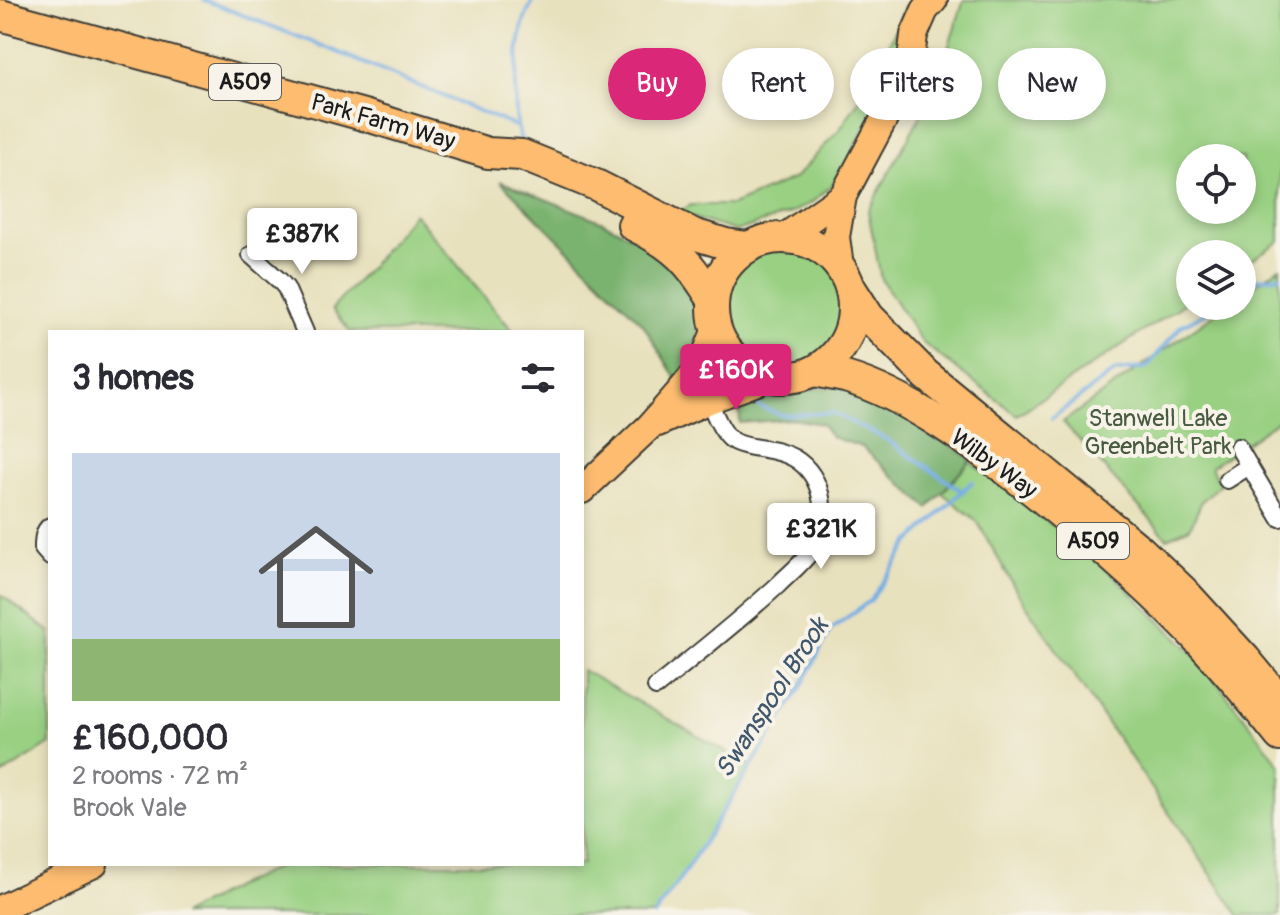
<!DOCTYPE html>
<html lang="en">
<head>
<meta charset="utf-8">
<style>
  body { margin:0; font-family:Pangolin,sans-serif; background:#f2f2f3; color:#2b2b33; height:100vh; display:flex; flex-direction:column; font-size:30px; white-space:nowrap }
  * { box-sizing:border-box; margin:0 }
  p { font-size:26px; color:#7c7c81 }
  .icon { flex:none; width:44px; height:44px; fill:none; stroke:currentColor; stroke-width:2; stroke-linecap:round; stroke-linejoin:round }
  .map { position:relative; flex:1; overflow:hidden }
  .panel { position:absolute; left:48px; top:330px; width:536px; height:536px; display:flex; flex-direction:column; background:#fff; border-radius:0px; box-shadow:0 4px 12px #0003 }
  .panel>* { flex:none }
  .top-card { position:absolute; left:608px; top:48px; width:552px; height:72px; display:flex; gap:16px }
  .controls { position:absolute; left:1176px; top:144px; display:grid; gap:16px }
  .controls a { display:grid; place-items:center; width:80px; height:80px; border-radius:50%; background:#fff; box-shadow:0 4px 12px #0003; font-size:40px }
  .price { position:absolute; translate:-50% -68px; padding:0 18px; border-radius:8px; background:#fff; color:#222; font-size:26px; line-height:52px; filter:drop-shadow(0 2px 4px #0008) }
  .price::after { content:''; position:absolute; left:50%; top:48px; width:24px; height:18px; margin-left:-12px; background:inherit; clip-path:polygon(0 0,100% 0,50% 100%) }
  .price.on { background:#db2777; color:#fff }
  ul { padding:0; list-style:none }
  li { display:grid; align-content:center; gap:16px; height:424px; padding:0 24px }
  li span { display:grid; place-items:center; height:248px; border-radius:0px; color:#555 }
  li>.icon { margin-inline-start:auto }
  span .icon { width:144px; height:144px; fill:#fffc; stroke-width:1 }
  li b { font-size:34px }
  h2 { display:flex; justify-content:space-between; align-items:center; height:96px; padding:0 24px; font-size:34px }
  .tag { padding:0 28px; border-radius:36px; background:#fff; box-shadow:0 4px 12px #0003; font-size:28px; line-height:72px }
  .tag.on { background:#db2777; color:#fff }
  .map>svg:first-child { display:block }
  .green { fill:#99d082; stroke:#5a764f; stroke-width:2; fill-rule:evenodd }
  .forest { fill:#7ab270; stroke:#4b6746; stroke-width:2 }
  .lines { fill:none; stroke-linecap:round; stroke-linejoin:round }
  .stream { stroke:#75ade4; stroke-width:4 }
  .street-casing { stroke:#3b3a34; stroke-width:20 }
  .primary-casing { stroke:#3b3a34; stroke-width:30 }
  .highway-casing { stroke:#3b3a34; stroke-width:34 }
  .street { stroke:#fff; stroke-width:16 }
  .primary { stroke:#fdbc70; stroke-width:26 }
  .highway { stroke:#fdbc70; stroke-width:30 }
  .labels { text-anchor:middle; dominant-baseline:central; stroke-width:8; stroke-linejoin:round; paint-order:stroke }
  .shield { fill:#f7f3e8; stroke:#5e5c59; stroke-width:2 }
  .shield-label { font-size:22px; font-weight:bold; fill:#1c1c1c }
  .street-label { font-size:24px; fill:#1c1c1c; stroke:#f7f3e8 }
  .park-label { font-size:24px; fill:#485b40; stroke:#f7f3e8 }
  .water-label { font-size:26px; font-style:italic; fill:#40566c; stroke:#f7f3e8 }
</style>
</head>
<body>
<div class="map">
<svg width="1280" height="915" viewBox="0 0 1280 915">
  <rect width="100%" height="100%" fill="#f7f3e8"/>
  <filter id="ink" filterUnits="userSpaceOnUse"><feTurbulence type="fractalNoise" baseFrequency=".0125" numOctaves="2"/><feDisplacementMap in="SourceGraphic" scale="16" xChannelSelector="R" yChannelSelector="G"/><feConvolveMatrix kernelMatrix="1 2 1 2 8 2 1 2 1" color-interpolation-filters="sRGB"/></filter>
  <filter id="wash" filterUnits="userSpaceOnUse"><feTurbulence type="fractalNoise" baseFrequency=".006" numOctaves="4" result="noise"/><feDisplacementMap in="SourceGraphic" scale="32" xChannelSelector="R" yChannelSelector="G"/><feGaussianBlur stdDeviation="1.8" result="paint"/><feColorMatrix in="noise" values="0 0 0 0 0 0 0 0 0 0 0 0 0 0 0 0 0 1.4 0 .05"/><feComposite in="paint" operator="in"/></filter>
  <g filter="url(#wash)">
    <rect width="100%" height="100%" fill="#e8e1bd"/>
    <g class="green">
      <path d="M964,0H1280V241L1242,266V254H1190V300L1017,415L923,343L881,279L868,211L934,91ZM1190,158H1242V210H1190Z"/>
      <path d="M905,6L915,11L911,23L877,105L842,170L830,187L811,203L791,213L736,231L677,213L691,205H732L795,178L840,129L879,69Z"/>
      <path d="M414,213L501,317L514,332H350L332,309L377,259Z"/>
      <circle cx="784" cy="306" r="61"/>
      <path d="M1280,267V419L1211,467L1220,484L1202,501L1190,528L1167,538L1063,422L1226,306H1242V294Z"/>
      <path d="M970,462L1030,507L1113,575L1194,654L1255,731L1280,765V915H1239L1017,592L977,521L942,493Z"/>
      <path d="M0,594L50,632V744L0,776Z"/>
      <path d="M582,670L751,766L683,875L654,915H182L232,888L285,864H582Z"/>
    </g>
    <g class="forest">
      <path d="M500,181L603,222L662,252L695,301L698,335L690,363L676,379L643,324Z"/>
      <path d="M841,386L912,415L971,460L928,508L862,447L831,437L822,424L792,419L740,423L739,404L771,393Z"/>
    </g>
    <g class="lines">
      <g class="stream">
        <path d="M204,0L335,51L517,127"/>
        <path d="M521,140C511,116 517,50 523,24C525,16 530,8 533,0"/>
        <path d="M1242,291L1258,279L1280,276"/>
        <path d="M756,405L781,415L833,413L884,438L962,491"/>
        <path d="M1052,418L1114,372L1147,367L1181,326L1218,306"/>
        <path d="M654,915L683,875L801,687L831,629L871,600L910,542L972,482"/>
      </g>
    </g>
  </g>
  <g filter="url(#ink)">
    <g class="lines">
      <defs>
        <g id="street">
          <path d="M251,255L280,281L286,288L305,332"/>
          <path d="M1238,447L1280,518"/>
          <path d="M1227,480L1249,466"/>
          <path d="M50,526C43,531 43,541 43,549L50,557"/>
          <path d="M656,687C697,654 739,621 778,585C789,574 803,563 812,550C830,521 825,476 794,458C775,447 752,450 735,442C718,434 702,384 701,366"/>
        </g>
        <g id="primary">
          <path d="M783,238L843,196"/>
          <path d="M840,266L836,237L843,196L892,104L911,59L914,35L925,10L934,0"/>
          <path d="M658,423L709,400L770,377"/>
          <path d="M582,490L649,427L682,389L701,366L716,329"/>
          <path d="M0,909L94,864"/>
        </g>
        <g id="highway">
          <path d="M0,15L367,116L488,153L522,155L596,185L693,234L726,244L748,247"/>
          <path d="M633,225C675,246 689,261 713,300"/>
          <circle cx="783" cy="308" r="70"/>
          <path d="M851,289L869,317L925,374L1141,551L1183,591L1246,660L1280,701"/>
          <path d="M815,371C825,373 835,375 845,377C908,395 979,448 1031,489C1092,538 1153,590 1206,648C1232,676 1256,706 1280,736"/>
        </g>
      </defs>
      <use href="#street" class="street-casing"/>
      <use href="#primary" class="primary-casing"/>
      <use href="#highway" class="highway-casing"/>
      <use href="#street" class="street"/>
      <use href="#primary" class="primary"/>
      <use href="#highway" class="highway"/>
    </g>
  </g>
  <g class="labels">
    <g class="shield">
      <rect x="209" y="64" width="72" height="36" rx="6"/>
      <rect x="1057" y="523" width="72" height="36" rx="6"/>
    </g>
    <g class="shield-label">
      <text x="245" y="82">A509</text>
      <text x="1093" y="541">A509</text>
    </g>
    <g class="street-label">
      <text transform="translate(383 122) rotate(16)">Park Farm Way</text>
      <text transform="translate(994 464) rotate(36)">Wilby Way</text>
    </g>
    <g class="park-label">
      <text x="1158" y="418">Stanwell Lake<tspan x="1158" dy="28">Greenbelt Park</tspan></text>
    </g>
    <g class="water-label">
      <text transform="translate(772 698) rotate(-57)">Swanspool Brook</text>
    </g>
  </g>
</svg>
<div class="controls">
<a><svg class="icon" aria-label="locate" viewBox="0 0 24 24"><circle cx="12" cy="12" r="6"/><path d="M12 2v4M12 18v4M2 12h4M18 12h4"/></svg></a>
<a><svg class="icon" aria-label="layers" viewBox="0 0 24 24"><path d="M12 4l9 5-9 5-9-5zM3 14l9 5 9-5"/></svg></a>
</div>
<b class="price" style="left:302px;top:276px">£387K</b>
<b class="price on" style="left:736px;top:412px">£160K</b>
<b class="price" style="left:821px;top:571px">£321K</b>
<div class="top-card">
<a class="tag on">Buy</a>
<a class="tag">Rent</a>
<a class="tag">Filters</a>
<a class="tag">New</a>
</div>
<section class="panel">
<h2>3 homes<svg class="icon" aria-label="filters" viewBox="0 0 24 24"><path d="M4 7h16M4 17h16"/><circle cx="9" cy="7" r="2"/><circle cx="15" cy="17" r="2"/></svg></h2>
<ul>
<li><span style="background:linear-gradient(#c9d6e8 75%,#8fb573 0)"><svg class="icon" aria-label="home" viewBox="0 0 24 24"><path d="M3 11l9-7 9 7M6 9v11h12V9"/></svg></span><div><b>£160,000</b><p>2 rooms · 72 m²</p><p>Brook Vale</p></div></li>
</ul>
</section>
</div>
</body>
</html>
